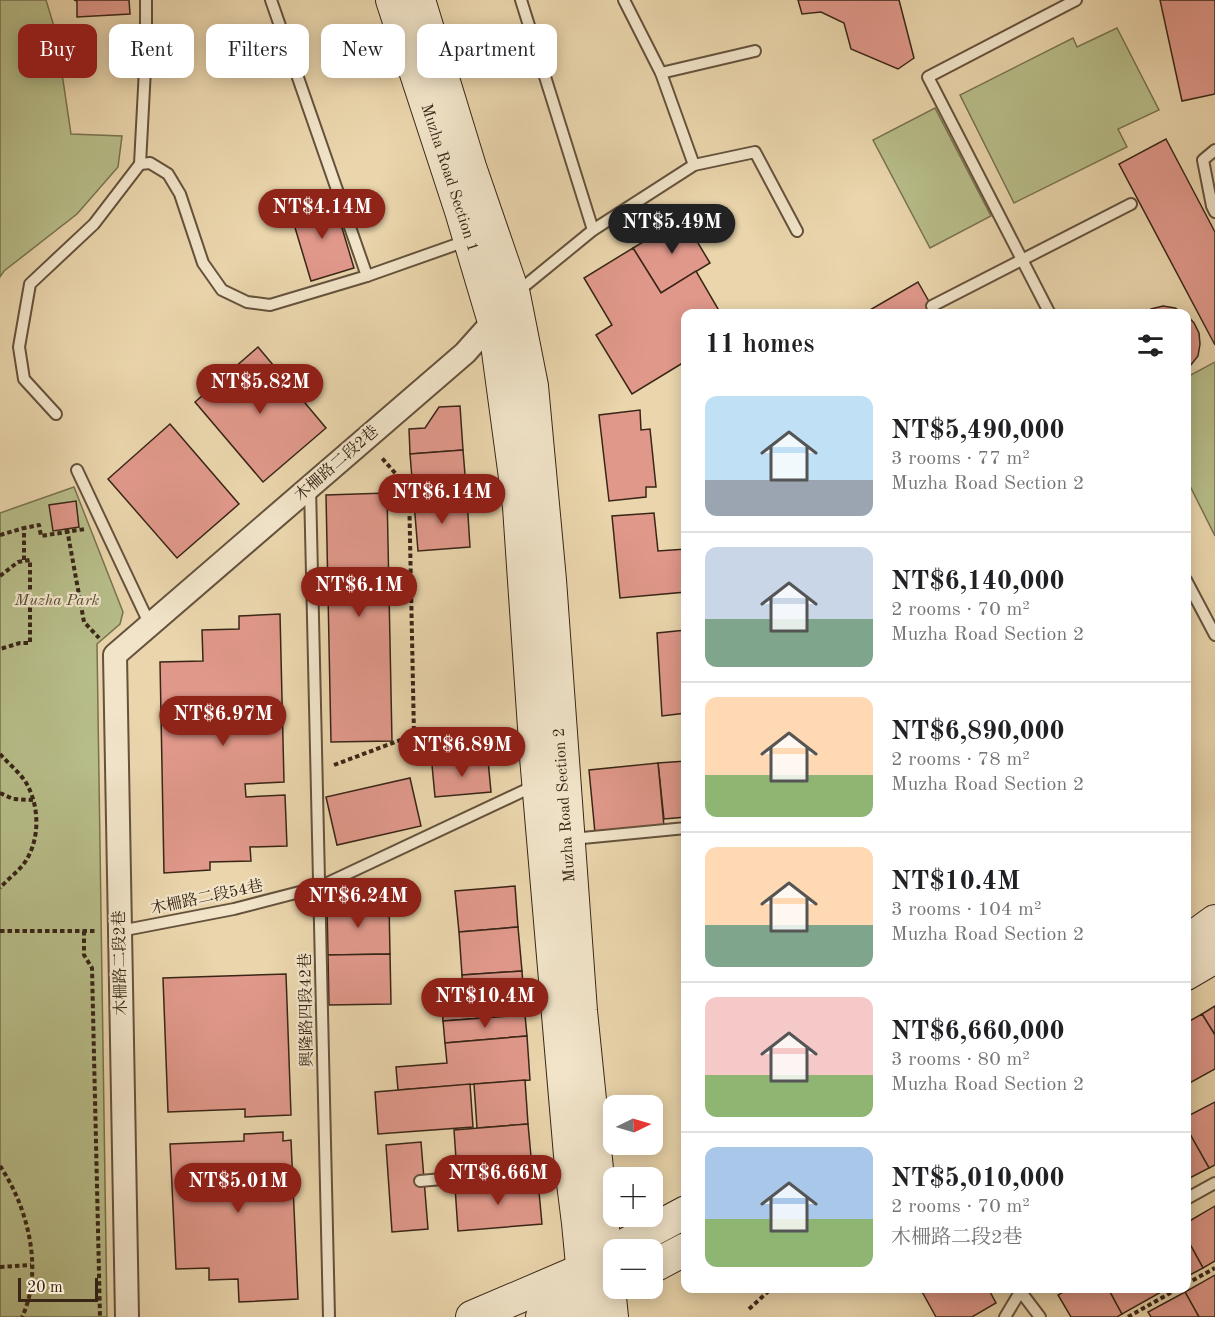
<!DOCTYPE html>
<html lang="en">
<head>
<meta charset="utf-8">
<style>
  body { margin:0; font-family:"Old Standard TT","Noto Serif TC",serif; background:#f2f2f2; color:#202124; height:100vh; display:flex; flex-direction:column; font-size:22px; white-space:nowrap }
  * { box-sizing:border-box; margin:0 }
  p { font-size:20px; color:#757577 }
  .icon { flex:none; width:33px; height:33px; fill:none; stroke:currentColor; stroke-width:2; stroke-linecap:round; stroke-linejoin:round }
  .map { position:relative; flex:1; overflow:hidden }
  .drawer { position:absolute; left:681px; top:309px; width:510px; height:984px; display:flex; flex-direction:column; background:#fff; border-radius:12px; box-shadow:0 3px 15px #0003 }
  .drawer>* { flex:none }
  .top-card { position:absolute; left:18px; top:24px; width:570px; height:54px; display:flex; gap:12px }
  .needle { width:39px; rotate:85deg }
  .buttons { position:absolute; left:603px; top:1095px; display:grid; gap:12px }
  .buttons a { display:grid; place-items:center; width:60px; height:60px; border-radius:12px; background:#fff; box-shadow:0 3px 15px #0003; font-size:30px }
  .scale { position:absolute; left:18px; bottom:15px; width:80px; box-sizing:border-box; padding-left:6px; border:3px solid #392617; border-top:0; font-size:16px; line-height:21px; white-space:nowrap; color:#392617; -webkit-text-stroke:4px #f1e4c9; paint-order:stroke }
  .price { position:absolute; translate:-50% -51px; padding:0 14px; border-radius:21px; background:#8f2418; color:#fff; font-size:20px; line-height:39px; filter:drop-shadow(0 2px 3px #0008) }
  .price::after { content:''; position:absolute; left:50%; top:36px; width:18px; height:14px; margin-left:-9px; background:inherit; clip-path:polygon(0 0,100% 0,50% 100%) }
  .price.active { background:#222; color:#fff }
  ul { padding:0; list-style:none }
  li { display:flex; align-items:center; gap:18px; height:150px; padding:0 24px }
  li+li { border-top:2px solid #e0e0e0 }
  li span { display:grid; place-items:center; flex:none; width:168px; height:120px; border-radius:12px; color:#555 }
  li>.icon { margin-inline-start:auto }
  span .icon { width:72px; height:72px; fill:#fffc; stroke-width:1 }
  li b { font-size:26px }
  h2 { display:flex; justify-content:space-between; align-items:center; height:72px; padding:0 24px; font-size:26px }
  .tag { padding:0 21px; border-radius:12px; background:#fff; box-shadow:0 3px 15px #0003; font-size:21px; line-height:54px }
  .tag.active { background:#8f2418; color:#fff }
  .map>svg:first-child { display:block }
  .green { fill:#b7bd89; stroke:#787250; stroke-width:1.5 }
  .building { fill:#e0988a; stroke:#392617; stroke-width:1.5 }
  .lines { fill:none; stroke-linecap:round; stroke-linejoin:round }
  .service-casing { stroke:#65523c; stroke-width:14 }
  .minor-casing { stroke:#65523c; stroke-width:26 }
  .secondary-casing { stroke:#392617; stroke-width:34 }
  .path { stroke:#392617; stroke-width:4; stroke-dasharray:4.5 3; stroke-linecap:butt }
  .service { stroke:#f1e4c9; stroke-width:10 }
  .minor { stroke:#f1e4c9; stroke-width:22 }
  .secondary { stroke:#f1e4c9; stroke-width:32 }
  .labels { text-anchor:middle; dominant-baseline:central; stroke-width:4.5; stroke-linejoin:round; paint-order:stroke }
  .street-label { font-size:16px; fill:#392617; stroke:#f1e4c9 }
  .park-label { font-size:16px; font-style:italic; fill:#584c34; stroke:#f1e4c9 }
</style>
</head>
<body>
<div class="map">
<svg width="1215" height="1317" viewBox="0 0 1215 1317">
  <rect width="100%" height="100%" fill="#ead5ac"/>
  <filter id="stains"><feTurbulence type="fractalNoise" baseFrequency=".00333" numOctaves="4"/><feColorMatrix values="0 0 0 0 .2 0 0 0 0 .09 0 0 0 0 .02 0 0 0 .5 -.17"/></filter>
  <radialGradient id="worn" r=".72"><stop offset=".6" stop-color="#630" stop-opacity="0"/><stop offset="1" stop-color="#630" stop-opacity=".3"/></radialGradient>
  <g class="green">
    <path d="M0,0H46L56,33L71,134L122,136L118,167L77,214L4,271L0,277Z"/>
    <path d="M1117,28L1159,110L1118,129L1127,147L1014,203L960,95L1073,38L1077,47Z"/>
    <path d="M935,108L991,216L930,248L873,140Z"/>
    <path d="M1215,362V536L1187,480V377Z"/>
    <path d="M74,487L123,612L120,624L97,644L107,1317H0V513Z"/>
  </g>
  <g class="building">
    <path d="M74,0H129L130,14L77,17V1Z"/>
    <path d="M798,0H899L914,58L898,69L851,49L844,23L821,12L802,14Z"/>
    <path d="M1160,0H1215V94L1182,101Z"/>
    <path d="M1166,139L1215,232V345L1119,164Z"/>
    <path d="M333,198L354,268L311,281L290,211Z"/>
    <path d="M683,218L710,263L661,293L633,248Z"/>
    <path d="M633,248L661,293L696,271L721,314H686V361L632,394L596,335L612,325L584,278Z"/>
    <path d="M918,282L936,314H863Z"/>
    <path d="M1163,306L1175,308L1185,314H1144L1151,309Z"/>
    <path d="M1186,314L1194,323L1199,333L1200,344L1198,356L1186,371Z"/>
    <path d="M258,347L326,428L263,482L195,402Z"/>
    <path d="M460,406L463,450L410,454L409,429L425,428L439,407Z"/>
    <path d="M640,410L641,430L650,429L656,487H646V497L609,501L599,415Z"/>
    <path d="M170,424L239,504L177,558L108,479Z"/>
    <path d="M463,450L467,499L414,503L410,454Z"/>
    <path d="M387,493L392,741L331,742L326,495Z"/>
    <path d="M467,499L470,547L418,551L414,503Z"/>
    <path d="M76,501L79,527L53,531L49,505Z"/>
    <path d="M654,513L658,551L686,549V592L620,598L612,516Z"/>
    <path d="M280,614L284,782L245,784L246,797L285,795L287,846L250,847L251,861L210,862V870L164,873L160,662L203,661L202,630L239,629V616Z"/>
    <path d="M686,630V713L662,716L657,633Z"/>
    <path d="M488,760L491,792L435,797L432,765Z"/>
    <path d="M686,761V817L664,819L658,763Z"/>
    <path d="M658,763L664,826L595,833L589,770Z"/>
    <path d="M410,778L421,826L337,845L326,797Z"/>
    <path d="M515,886L518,927L459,932L455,891Z"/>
    <path d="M389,903L390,954L328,955L327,904Z"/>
    <path d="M518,927L522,971L462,975L459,932Z"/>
    <path d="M390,954L391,1004L329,1005L328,955Z"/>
    <path d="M522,971L525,1015L443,1021L442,1006L464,1004L462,975Z"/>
    <path d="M286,974L291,1115L245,1117V1109L168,1112L163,978Z"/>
    <path d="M1215,1006V1035L1202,1014Z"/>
    <path d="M1202,1014L1215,1035V1069L1186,1085V1023Z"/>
    <path d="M525,1015L527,1036L445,1043L443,1021Z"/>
    <path d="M527,1036L530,1080L398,1090L396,1067L447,1063L445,1043Z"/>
    <path d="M525,1080L528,1124L477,1128L474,1084Z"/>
    <path d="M470,1084L473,1127L378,1134L375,1092Z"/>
    <path d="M1215,1102V1165L1209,1168L1186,1127V1117Z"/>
    <path d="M528,1124L532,1167L457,1173L454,1130Z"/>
    <path d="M1186,1127L1209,1168L1186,1180Z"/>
    <path d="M283,1132V1141L291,1140L298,1299L239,1302L238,1279L209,1280V1268L176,1269L170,1144L244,1141V1134Z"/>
    <path d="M421,1142L428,1229L392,1232L386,1145Z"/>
    <path d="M538,1181L542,1224L458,1231L455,1187Z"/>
    <path d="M1215,1206V1261L1203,1268L1186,1237V1223Z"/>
    <path d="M1186,1237L1203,1268L1186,1277Z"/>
    <path d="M1215,1275V1317H1199L1185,1292Z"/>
    <path d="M920,1288H988L996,1303L972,1317H936Z"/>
    <path d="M1070,1288H1108L1122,1314L1117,1317H1071L1058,1295Z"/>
    <path d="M1108,1288H1162L1163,1291L1122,1314Z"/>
    <path d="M1185,1292L1199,1317H1151L1148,1312Z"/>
  </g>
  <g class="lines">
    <defs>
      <g id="service">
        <path d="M271,0L367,276"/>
        <path d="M521,0L593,230"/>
        <path d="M624,0L661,73L694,165"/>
        <path d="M661,73L755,51"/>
        <path d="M1215,150L1203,160L1212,206L1215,212"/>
        <path d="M140,164L150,163L168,174L180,194L203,263L222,290L247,302L270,305L367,276L466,241"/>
        <path d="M516,293L593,230L694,165L755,152L797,231"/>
        <path d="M932,306L1131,204"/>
        <path d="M1050,314L928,77L1076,0"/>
        <path d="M56,414L24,379L19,347L30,284L94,224L140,164L146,50V0"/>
        <path d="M77,470L150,625"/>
        <path d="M310,487L329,1317"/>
        <path d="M1186,580L1215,635"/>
        <path d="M572,839L686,828"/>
        <path d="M120,931L234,909L319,887L536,785"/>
        <path d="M420,1181L568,1168"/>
        <path d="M1186,1199L1215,1183"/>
        <path d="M1018,1288L1040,1317"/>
        <path d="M1005,1317L1020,1292"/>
      </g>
      <path id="minor" d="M127,1317L115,655L465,353L499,315"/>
      <g id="secondary">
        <path d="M392,0L461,211L494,322L519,507L536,757L571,1167L578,1223L587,1317"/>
        <path d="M419,0L470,167L514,295L532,386L550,580L581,1011L612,1317"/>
        <path d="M1186,942L1215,921"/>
        <path d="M1186,974L1215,957"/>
        <path d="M615,1250L686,1212"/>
        <path d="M652,1267L686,1249"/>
        <path d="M472,1317L582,1270L597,1260"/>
        <path d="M542,1317L602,1291"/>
      </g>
    </defs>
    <use href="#service" class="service-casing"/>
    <use href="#minor" class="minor-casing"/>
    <use href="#secondary" class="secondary-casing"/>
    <g class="path">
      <path d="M67,529L84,622L99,638"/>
      <path d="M0,535L24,528"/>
      <path d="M24,560V528L39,525L41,536L85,529"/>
      <path d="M0,576L18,562L30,560V643H20L0,649"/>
      <path d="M0,754C8,763 18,771 25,781C40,805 41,841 23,865C16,873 7,880 0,888"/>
      <path d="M334,765L414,735L409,489L381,457"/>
      <path d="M0,793L13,799L33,800"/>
      <path d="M0,931H95"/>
      <path d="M84,931V955L92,968L100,1317"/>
      <path d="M0,1166C28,1207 44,1271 22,1317"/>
      <path d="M0,1267L31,1265"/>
      <path d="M1186,1284L1215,1268"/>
      <path d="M749,1309L772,1288"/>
      <path d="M1128,1317L1179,1288"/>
    </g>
    <use href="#service" class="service"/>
    <use href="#minor" class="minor"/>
    <use href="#secondary" class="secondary"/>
  </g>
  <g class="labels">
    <g class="street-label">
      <text transform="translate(449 178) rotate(72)">Muzha Road Section 1</text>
      <text transform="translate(337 464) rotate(-41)">木柵路二段2巷</text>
      <text transform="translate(565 805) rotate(-94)">Muzha Road Section 2</text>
      <text transform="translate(207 898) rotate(-12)">木柵路二段54巷</text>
      <text transform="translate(121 963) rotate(-91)">木柵路二段2巷</text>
      <text transform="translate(307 1010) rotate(-91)">興隆路四段42巷</text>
    </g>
    <g class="park-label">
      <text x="57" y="601">Muzha Park</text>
    </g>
  </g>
  <rect width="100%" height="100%" filter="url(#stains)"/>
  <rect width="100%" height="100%" fill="url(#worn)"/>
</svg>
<div class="buttons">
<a><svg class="needle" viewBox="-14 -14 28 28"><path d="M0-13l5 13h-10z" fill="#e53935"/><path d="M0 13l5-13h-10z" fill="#757577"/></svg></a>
<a>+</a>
<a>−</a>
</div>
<div class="scale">20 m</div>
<b class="price" style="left:322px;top:240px">NT$4.14M</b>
<b class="price active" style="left:672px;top:255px">NT$5.49M</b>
<b class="price" style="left:260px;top:415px">NT$5.82M</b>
<b class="price" style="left:442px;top:525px">NT$6.14M</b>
<b class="price" style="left:359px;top:618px">NT$6.1M</b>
<b class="price" style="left:223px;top:747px">NT$6.97M</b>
<b class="price" style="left:462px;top:778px">NT$6.89M</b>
<b class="price" style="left:358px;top:929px">NT$6.24M</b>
<b class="price" style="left:485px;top:1029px">NT$10.4M</b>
<b class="price" style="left:498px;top:1206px">NT$6.66M</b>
<b class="price" style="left:238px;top:1214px">NT$5.01M</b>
<div class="top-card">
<a class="tag active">Buy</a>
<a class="tag">Rent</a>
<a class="tag">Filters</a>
<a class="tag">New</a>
<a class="tag">Apartment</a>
</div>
<section class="drawer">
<h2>11 homes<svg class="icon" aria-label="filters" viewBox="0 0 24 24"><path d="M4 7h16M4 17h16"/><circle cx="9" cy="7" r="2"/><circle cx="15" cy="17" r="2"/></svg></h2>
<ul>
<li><span style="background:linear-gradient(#bfe0f5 70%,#9aa5b1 0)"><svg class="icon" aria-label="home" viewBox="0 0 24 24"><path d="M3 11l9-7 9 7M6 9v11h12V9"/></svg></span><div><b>NT$5,490,000</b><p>3 rooms · 77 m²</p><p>Muzha Road Section 2</p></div></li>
<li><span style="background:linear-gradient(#c9d6e8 60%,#7fa58c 0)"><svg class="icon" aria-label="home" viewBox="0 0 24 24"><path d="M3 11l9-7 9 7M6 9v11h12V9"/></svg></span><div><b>NT$6,140,000</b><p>2 rooms · 70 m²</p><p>Muzha Road Section 2</p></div></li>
<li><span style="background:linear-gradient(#ffd9b3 65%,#8fb573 0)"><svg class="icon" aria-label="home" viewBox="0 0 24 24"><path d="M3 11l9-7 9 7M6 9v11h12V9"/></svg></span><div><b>NT$6,890,000</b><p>2 rooms · 78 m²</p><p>Muzha Road Section 2</p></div></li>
<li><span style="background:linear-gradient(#ffd9b3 65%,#7fa58c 0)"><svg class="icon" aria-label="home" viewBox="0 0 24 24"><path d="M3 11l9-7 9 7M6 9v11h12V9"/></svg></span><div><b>NT$10.4M</b><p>3 rooms · 104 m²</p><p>Muzha Road Section 2</p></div></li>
<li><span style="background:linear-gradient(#f6c9c9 65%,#8fb573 0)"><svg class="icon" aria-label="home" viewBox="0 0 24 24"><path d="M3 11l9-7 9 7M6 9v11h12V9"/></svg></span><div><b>NT$6,660,000</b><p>3 rooms · 80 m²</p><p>Muzha Road Section 2</p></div></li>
<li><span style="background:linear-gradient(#a9c7e8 60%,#8fb573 0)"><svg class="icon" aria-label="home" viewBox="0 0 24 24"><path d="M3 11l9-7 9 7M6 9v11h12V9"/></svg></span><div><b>NT$5,010,000</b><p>2 rooms · 70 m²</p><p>木柵路二段2巷</p></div></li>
</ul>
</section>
</div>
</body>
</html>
